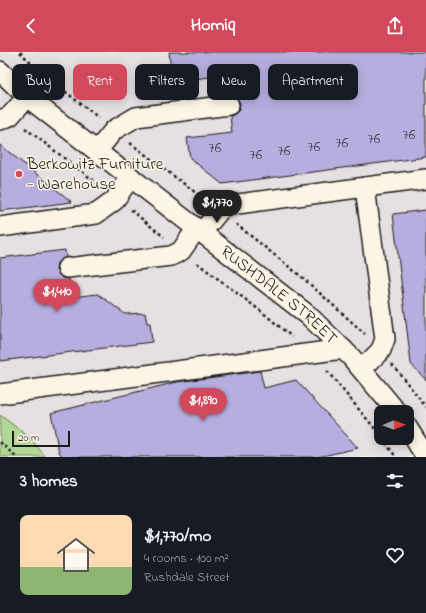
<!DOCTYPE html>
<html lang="en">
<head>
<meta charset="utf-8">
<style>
  body { margin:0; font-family:"Indie Flower",sans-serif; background:#20242c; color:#f1f3f6; height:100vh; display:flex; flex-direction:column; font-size:15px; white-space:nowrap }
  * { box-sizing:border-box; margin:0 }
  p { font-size:13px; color:#9ea1a6 }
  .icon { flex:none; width:22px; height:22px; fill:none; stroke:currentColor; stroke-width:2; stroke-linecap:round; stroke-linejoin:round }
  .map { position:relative; height:405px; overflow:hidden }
  .panel { display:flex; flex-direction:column; background:#171b24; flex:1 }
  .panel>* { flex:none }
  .hud { position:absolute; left:12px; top:12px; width:402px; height:36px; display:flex; gap:8px }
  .needle { width:26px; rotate:89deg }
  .buttons { position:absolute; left:374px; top:353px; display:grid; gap:8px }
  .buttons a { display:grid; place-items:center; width:40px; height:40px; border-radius:8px; background:#171b24; box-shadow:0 2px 10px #0003; font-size:20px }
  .scale { position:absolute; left:12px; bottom:10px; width:58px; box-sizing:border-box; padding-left:4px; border:2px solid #1c1c1c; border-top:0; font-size:11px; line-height:14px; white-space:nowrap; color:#1c1c1c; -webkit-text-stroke:3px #fcf5e5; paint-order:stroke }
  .price { position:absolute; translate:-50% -34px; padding:0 9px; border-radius:14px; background:#d1495b; color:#fff; font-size:13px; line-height:26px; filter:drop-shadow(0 1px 2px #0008) }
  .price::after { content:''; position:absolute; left:50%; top:24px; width:12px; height:9px; margin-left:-6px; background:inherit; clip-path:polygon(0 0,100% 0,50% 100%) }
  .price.active { background:#222; color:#fff }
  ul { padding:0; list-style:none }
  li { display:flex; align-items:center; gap:12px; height:100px; padding:0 20px }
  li+li { border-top:1px solid #363941 }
  li span { display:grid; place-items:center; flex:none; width:112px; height:80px; border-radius:8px; color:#555 }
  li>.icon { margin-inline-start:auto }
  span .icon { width:48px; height:48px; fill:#fffc; stroke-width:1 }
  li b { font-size:17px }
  h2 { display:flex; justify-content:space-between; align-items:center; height:48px; padding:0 20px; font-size:17px }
  .chip { padding:0 14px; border-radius:8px; background:#171b24; box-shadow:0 2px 10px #0003; font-size:14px; line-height:36px }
  .chip.active { background:#d1495b; color:#fff }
  header { display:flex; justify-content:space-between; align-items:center; height:52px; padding:0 20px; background:#d1495b; color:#fff; font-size:18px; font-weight:800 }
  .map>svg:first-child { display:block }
  .built { fill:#e7e0e3; fill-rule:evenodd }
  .green { fill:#b1d894; stroke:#667a58 }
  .building { fill:#b7aedf; stroke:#1c1c1c }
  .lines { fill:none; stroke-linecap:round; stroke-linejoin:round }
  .minor-casing { stroke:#1c1c1c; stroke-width:22 }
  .path { stroke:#1c1c1c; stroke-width:2.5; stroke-dasharray:3 3; stroke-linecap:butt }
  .minor { stroke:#fcf5e5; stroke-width:19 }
  .poi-dot { fill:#d1495b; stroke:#fcf5e5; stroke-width:1.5 }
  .labels { text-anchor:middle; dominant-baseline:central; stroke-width:3; stroke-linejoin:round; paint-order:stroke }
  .number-label { font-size:15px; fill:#43404d }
  .poi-label { font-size:17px; fill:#1c1c1c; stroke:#fcf5e5; text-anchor:start }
  .street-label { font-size:17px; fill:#1c1c1c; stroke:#fcf5e5 }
</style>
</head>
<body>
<header><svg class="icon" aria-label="back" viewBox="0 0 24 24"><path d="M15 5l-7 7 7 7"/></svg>Homiq<svg class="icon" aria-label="share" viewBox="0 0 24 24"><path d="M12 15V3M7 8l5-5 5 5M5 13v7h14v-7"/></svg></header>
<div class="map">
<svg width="426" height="405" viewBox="0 0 426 405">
  <rect width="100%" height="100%" fill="#fcf5e5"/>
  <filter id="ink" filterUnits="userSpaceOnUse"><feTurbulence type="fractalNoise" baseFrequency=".025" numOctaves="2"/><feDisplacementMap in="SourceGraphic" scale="8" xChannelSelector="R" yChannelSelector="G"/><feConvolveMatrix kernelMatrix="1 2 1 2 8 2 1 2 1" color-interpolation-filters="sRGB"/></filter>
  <g filter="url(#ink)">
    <path class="built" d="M0,0H426V405H46L29,385L0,363ZM381,360H407V386H381Z"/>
    <path class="green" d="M0,363L29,385L46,405H0Z"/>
    <g class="building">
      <path d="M169,0H426V105L222,132L190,106L187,86L232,81L230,64L235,62L239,58L240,51L234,43L228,42L225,23L172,30Z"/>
      <path d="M0,93L72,150L0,159Z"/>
      <path d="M426,158V328L411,312L393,162Z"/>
      <path d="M65,198L66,205L57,211L56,218L62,226L69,227L71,245L98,242L125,262L145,261L147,271H150L152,290L0,309V206Z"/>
      <path d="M260,319L264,336L296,328L358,396L318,405H63L59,400L51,361L177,330Z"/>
    </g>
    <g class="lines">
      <defs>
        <g id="minor">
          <path id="s1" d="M0,19L27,45L308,263L351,305L397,360"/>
          <path d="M0,68L10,64L27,45"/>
          <path d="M97,99L114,78L136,65L229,53"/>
          <path d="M0,175L96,162L114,149L131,125"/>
          <path d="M202,180L221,157L230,153L426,127"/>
          <path d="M67,216L171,204L181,199L197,176"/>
          <path d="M362,317L381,298L385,287L365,135"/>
          <path d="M0,342L343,297"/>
          <path d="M407,375L426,405"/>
        </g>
      </defs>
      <use href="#minor" class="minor-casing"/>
      <g class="path">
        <path d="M20,0L40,20L99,66"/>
        <path d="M25,76L102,135"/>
        <path d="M130,91L204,147"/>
        <path d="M131,158L164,185"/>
        <path d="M236,172L303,226L365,282"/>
        <path d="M197,211L262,260L292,285"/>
        <path d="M392,312L426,355"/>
        <path d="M327,319L381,384"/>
        <path d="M382,386L396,405"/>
        <path d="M0,390L16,405"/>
      </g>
      <use href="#minor" class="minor"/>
    </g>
  </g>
  <circle class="poi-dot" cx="19" cy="122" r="4"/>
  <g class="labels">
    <g class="number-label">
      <text x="409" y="83">76</text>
      <text x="374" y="87">76</text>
      <text x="342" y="91">76</text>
      <text x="314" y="95">76</text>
      <text x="215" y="96">76</text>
      <text x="284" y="99">76</text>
      <text x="256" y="103">76</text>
    </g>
    <g class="poi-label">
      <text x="27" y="112">Berkowitz Furniture<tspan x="27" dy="20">- Warehouse</tspan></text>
    </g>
    <g class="street-label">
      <text stroke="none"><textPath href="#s1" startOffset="358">RUSHDALE STREET</textPath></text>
    </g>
  </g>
</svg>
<div class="buttons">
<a><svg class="needle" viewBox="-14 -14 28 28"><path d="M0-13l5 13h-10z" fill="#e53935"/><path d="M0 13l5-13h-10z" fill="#9ea1a6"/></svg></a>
</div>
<div class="scale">20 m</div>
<b class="price active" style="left:217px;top:172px">$1,770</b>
<b class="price" style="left:57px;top:261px">$1,410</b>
<b class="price" style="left:203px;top:370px">$1,890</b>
<div class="hud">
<a class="chip">Buy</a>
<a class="chip active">Rent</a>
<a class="chip">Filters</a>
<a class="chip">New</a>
<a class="chip">Apartment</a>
</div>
</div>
<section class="panel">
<h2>3 homes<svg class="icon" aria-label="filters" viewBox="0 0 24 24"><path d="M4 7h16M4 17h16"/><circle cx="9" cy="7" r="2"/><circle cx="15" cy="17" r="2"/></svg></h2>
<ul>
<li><span style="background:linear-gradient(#ffd9b3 65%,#8fb573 0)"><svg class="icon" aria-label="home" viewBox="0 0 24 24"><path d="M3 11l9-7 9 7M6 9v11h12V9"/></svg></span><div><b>$1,770/mo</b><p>4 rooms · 100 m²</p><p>Rushdale Street</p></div><svg class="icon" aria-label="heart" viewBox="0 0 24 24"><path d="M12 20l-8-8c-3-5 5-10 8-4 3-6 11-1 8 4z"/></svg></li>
</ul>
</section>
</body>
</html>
